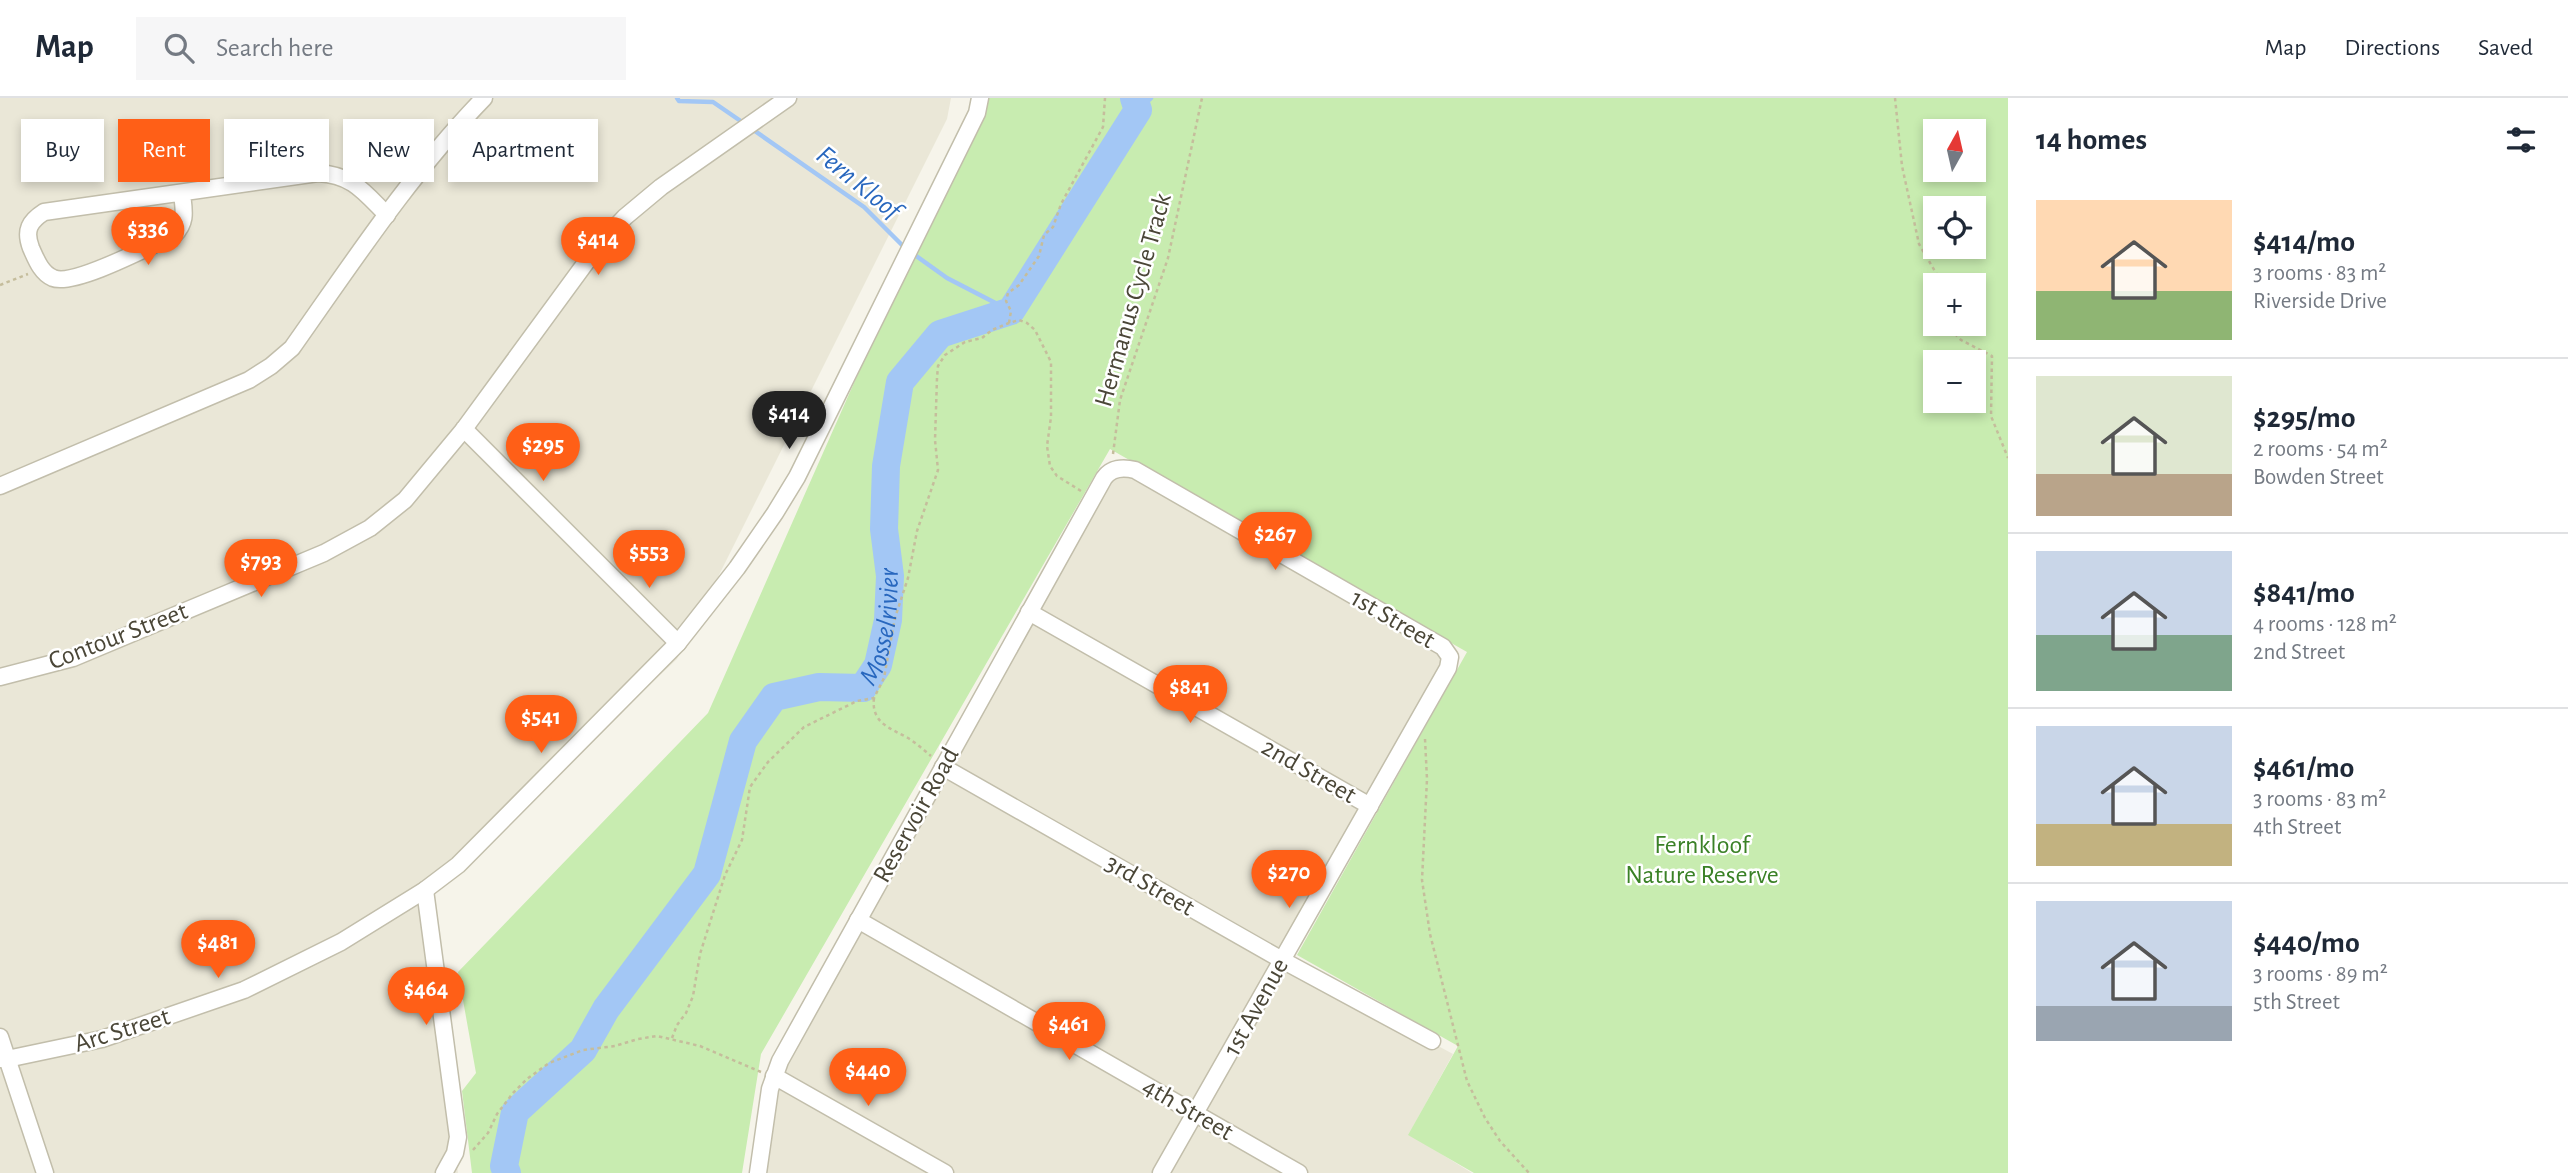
<!DOCTYPE html>
<html lang="en">
<head>
<meta charset="utf-8">
<style>
  body { margin:0; font-family:"Alegreya Sans",sans-serif; background:#f6f6f7; color:#1f2937; height:100vh; display:flex; flex-direction:column; font-size:26px; white-space:nowrap }
  * { box-sizing:border-box; margin:0 }
  p { font-size:23px; color:#747a83 }
  .icon { flex:none; width:38px; height:38px; fill:none; stroke:currentColor; stroke-width:2; stroke-linecap:round; stroke-linejoin:round }
  .map { position:relative; flex:1; overflow:hidden }
  .drawer { display:flex; flex-direction:column; background:#fff; width:560px }
  .drawer>* { flex:none }
  .hud { position:absolute; left:21px; top:21px; width:665px; height:63px; display:flex; gap:14px }
  .needle { width:46px; rotate:8deg }
  .tools { position:absolute; left:1923px; top:21px; display:grid; gap:14px }
  .tools a { display:grid; place-items:center; width:63px; height:63px; border-radius:0px; background:#fff; box-shadow:0 4px 10px #0003; font-size:35px }
  .price { position:absolute; translate:-50% -60px; padding:0 16px; border-radius:24px; background:#ff5f17; color:#fff; font-size:23px; line-height:46px; filter:drop-shadow(0 2px 4px #0008) }
  .price::after { content:''; position:absolute; left:50%; top:42px; width:21px; height:16px; margin-left:-10px; background:inherit; clip-path:polygon(0 0,100% 0,50% 100%) }
  .price.current { background:#222; color:#fff }
  ul { padding:0; list-style:none }
  li { display:flex; align-items:center; gap:21px; height:175px; padding:0 28px }
  li+li { border-top:2px solid #e0e1e3 }
  li span { display:grid; place-items:center; flex:none; width:196px; height:140px; border-radius:0px; color:#555 }
  li>.icon { margin-inline-start:auto }
  span .icon { width:84px; height:84px; fill:#fffc; stroke-width:1 }
  li b { font-size:30px }
  h2 { display:flex; justify-content:space-between; align-items:center; height:84px; padding:0 28px; font-size:30px }
  .pill { padding:0 24px; border-radius:0px; background:#fff; box-shadow:0 4px 10px #0003; font-size:24px; line-height:63px }
  .pill.current { background:#ff5f17; color:#fff }
  header { display:flex; align-items:center; gap:42px; box-sizing:border-box; height:98px; padding:0 35px; background:#fff; border-bottom:2px solid #e0e1e3 }
  header strong { font-size:33px }
  nav { display:flex; gap:38px; margin-inline-start:auto; font-size:24px }
  .search { width:490px; height:63px; background:#f6f6f7; display:flex; align-items:center; gap:18px; box-sizing:border-box; padding:0 24px; border-radius:0px; color:#747a83; font-size:26px }
  main { display:flex; flex:1; min-height:0 }
  .map>svg:first-child { display:block }
  .residential { fill:#eae7d7 }
  .green { fill:#c8ecb0; fill-rule:evenodd }
  .lines { fill:none; stroke-linecap:round; stroke-linejoin:round }
  .stream { stroke:#a3c7f5; stroke-width:4.5 }
  .river { stroke:#a3c7f5; stroke-width:28 }
  .street-casing { stroke:#c2beab; stroke-width:19 }
  .path { stroke:#c5bd9c; stroke-width:2.5; stroke-dasharray:3.5 3.5; stroke-linecap:butt }
  .street { stroke:#fff; stroke-width:16 }
  .labels { text-anchor:middle; dominant-baseline:central; stroke-width:5; stroke-linejoin:round; paint-order:stroke }
  .street-label { font-size:26px; fill:#4a4637; stroke:#fff }
  .park-label { font-size:26px; fill:#3a8126; stroke:#fff }
  .water-label { font-size:28px; font-style:italic; fill:#2867be; stroke:#fff }
</style>
</head>
<body>
<header>
<strong>Map</strong>
<div class="search"><svg class="icon" aria-label="search" viewBox="0 0 24 24"><circle cx="10" cy="10" r="6"/><path d="M15 15l6 6"/></svg>Search here</div>
<nav><a>Map</a><a>Directions</a><a>Saved</a></nav>
</header>
<main>
<div class="map">
<svg width="2008" height="1075" viewBox="0 0 2008 1075">
  <rect width="100%" height="100%" fill="#f6f4ea"/>
  <g class="residential">
    <path d="M0,0H951L947,21L677,561L419,803L458,1075H0Z"/>
    <path d="M1119,372L1448,556L1281,863L1453,956L1409,1036L1472,1075H759L771,991L1104,380Z"/>
  </g>
  <path class="green" d="M980,0H2008V1075H1474L1408,1037L1458,948L1297,857L1467,554L1110,351L761,956L742,1075H472L462,993L476,975L458,874L708,615ZM1936,33H1974V72H1936ZM1936,110H1974V149H1936ZM1936,187H1974V226H1936ZM1936,264H1974V303H1936Z"/>
  <g class="lines">
    <g class="stream">
      <path d="M677,0L679,3L713,4L745,26"/>
      <path d="M1138,12L1151,0"/>
      <path d="M752,31L864,109L905,150"/>
      <path d="M912,155L947,180L1011,213"/>
    </g>
    <path class="river" id="s1" d="M507,1075L504,1068L515,1014L583,952L606,911L707,776L743,643L774,599L819,589L863,590L878,567L888,522L890,478L884,431L886,368L900,284L940,236L1011,213L1138,12L1134,0"/>
    <defs>
      <g id="street">
        <path d="M182,96C184,113 187,124 174,137C152,147 73,189 53,180C41,175 36,161 31,150C24,132 30,123 44,114L318,75C353,77 364,94 387,117"/>
        <path d="M464,331L678,545"/>
        <path d="M0,388L249,282L271,268L292,250C352,165 411,75 484,0"/>
        <path d="M1029,514L1370,708"/>
        <path d="M0,579L73,560L324,455L370,430L405,402L464,331L598,148L625,119L661,89L788,0"/>
        <path d="M943,669L1282,862L1432,943"/>
        <path d="M425,792L458,1039L455,1055L444,1075"/>
        <path d="M858,822L1299,1075"/>
        <path d="M0,939L45,1075"/>
        <path d="M0,961H7L102,941L244,892L341,844L425,792L458,767L678,545L737,470L775,415L797,379L977,15L980,0"/>
        <path d="M774,978L945,1075"/>
        <path d="M758,1075L770,991L780,963L1104,380C1111,370 1123,369 1135,372L1443,549L1450,559L1448,570L1161,1075"/>
      </g>
    </defs>
    <use href="#street" class="street-casing"/>
    <g class="path">
      <path d="M1895,0L1902,68L1919,146L1943,187"/>
      <path d="M0,187L28,176"/>
      <path d="M1009,225L1011,213L1006,203L1008,195L1019,187L1039,158L1044,137L1053,129L1061,106L1103,29L1105,0"/>
      <path d="M1945,226L1961,242L1992,258L1991,318L2008,360"/>
      <path d="M1113,356L1120,302L1168,160L1202,0"/>
      <path d="M874,600C871,625 890,630 908,640C916,645 924,652 931,658"/>
      <path d="M1425,641L1427,681L1422,782L1430,836L1467,983L1485,1020L1500,1043L1529,1075"/>
      <path d="M672,940L677,927L686,915L693,898L700,856L725,777L742,742L750,689L768,664L804,629L857,603L874,600L884,580L895,520L908,480L917,433L938,372L935,342L937,280L938,268L945,257L965,244L982,240L992,232L1009,225L1019,222L1027,225L1035,232L1051,264V319L1047,348L1050,368L1057,378L1081,393"/>
      <path d="M473,1052L488,1035L497,1016L513,995L527,981L549,965L583,952L615,948L638,941L657,938L700,948L761,974"/>
    </g>
    <use href="#street" class="street"/>
  </g>
  <g class="labels">
    <g class="street-label">
      <text transform="translate(1133 202) rotate(-74)">Hermanus Cycle Track</text>
      <text transform="translate(1393 521) rotate(30)">1st Street</text>
      <text transform="translate(118 538) rotate(-21)">Contour Street</text>
      <text transform="translate(1309 673) rotate(30)">2nd Street</text>
      <text transform="translate(916 717) rotate(-61)">Reservoir Road</text>
      <text transform="translate(1150 787) rotate(30)">3rd Street</text>
      <text transform="translate(1256 909) rotate(-61)">1st Avenue</text>
      <text transform="translate(122 932) rotate(-17)">Arc Street</text>
      <text transform="translate(1188 1011) rotate(30)">4th Street</text>
    </g>
    <g class="park-label">
      <text x="1702" y="747">Fernkloof<tspan x="1702" dy="30">Nature Reserve</tspan></text>
    </g>
    <g class="water-label">
      <text transform="translate(858 85) rotate(39)">Fern Kloof</text>
      <text stroke="none"><textPath href="#s1" startOffset="718">Mosselrivier</textPath></text>
    </g>
  </g>
</svg>
<div class="tools">
<a><svg class="needle" viewBox="-14 -14 28 28"><path d="M0-13l5 13h-10z" fill="#e53935"/><path d="M0 13l5-13h-10z" fill="#747a83"/></svg></a>
<a><svg class="icon" aria-label="locate" viewBox="0 0 24 24"><circle cx="12" cy="12" r="6"/><path d="M12 2v4M12 18v4M2 12h4M18 12h4"/></svg></a>
<a>+</a>
<a>−</a>
</div>
<b class="price" style="left:148px;top:169px">$336</b>
<b class="price" style="left:598px;top:179px">$414</b>
<b class="price current" style="left:789px;top:353px">$414</b>
<b class="price" style="left:543px;top:385px">$295</b>
<b class="price" style="left:1275px;top:474px">$267</b>
<b class="price" style="left:649px;top:492px">$553</b>
<b class="price" style="left:261px;top:501px">$793</b>
<b class="price" style="left:1190px;top:627px">$841</b>
<b class="price" style="left:541px;top:657px">$541</b>
<b class="price" style="left:1289px;top:812px">$270</b>
<b class="price" style="left:218px;top:882px">$481</b>
<b class="price" style="left:426px;top:929px">$464</b>
<b class="price" style="left:1069px;top:964px">$461</b>
<b class="price" style="left:868px;top:1010px">$440</b>
<div class="hud">
<a class="pill">Buy</a>
<a class="pill current">Rent</a>
<a class="pill">Filters</a>
<a class="pill">New</a>
<a class="pill">Apartment</a>
</div>
</div>
<section class="drawer">
<h2>14 homes<svg class="icon" aria-label="filters" viewBox="0 0 24 24"><path d="M4 7h16M4 17h16"/><circle cx="9" cy="7" r="2"/><circle cx="15" cy="17" r="2"/></svg></h2>
<ul>
<li><span style="background:linear-gradient(#ffd9b3 65%,#8fb573 0)"><svg class="icon" aria-label="home" viewBox="0 0 24 24"><path d="M3 11l9-7 9 7M6 9v11h12V9"/></svg></span><div><b>$414/mo</b><p>3 rooms · 83 m²</p><p>Riverside Drive</p></div></li>
<li><span style="background:linear-gradient(#dfe7d0 70%,#b9a48a 0)"><svg class="icon" aria-label="home" viewBox="0 0 24 24"><path d="M3 11l9-7 9 7M6 9v11h12V9"/></svg></span><div><b>$295/mo</b><p>2 rooms · 54 m²</p><p>Bowden Street</p></div></li>
<li><span style="background:linear-gradient(#c9d6e8 60%,#7fa58c 0)"><svg class="icon" aria-label="home" viewBox="0 0 24 24"><path d="M3 11l9-7 9 7M6 9v11h12V9"/></svg></span><div><b>$841/mo</b><p>4 rooms · 128 m²</p><p>2nd Street</p></div></li>
<li><span style="background:linear-gradient(#c9d6e8 70%,#c2b280 0)"><svg class="icon" aria-label="home" viewBox="0 0 24 24"><path d="M3 11l9-7 9 7M6 9v11h12V9"/></svg></span><div><b>$461/mo</b><p>3 rooms · 83 m²</p><p>4th Street</p></div></li>
<li><span style="background:linear-gradient(#c9d6e8 75%,#9aa5b1 0)"><svg class="icon" aria-label="home" viewBox="0 0 24 24"><path d="M3 11l9-7 9 7M6 9v11h12V9"/></svg></span><div><b>$440/mo</b><p>3 rooms · 89 m²</p><p>5th Street</p></div></li>
</ul>
</section>
</main>
</body>
</html>
